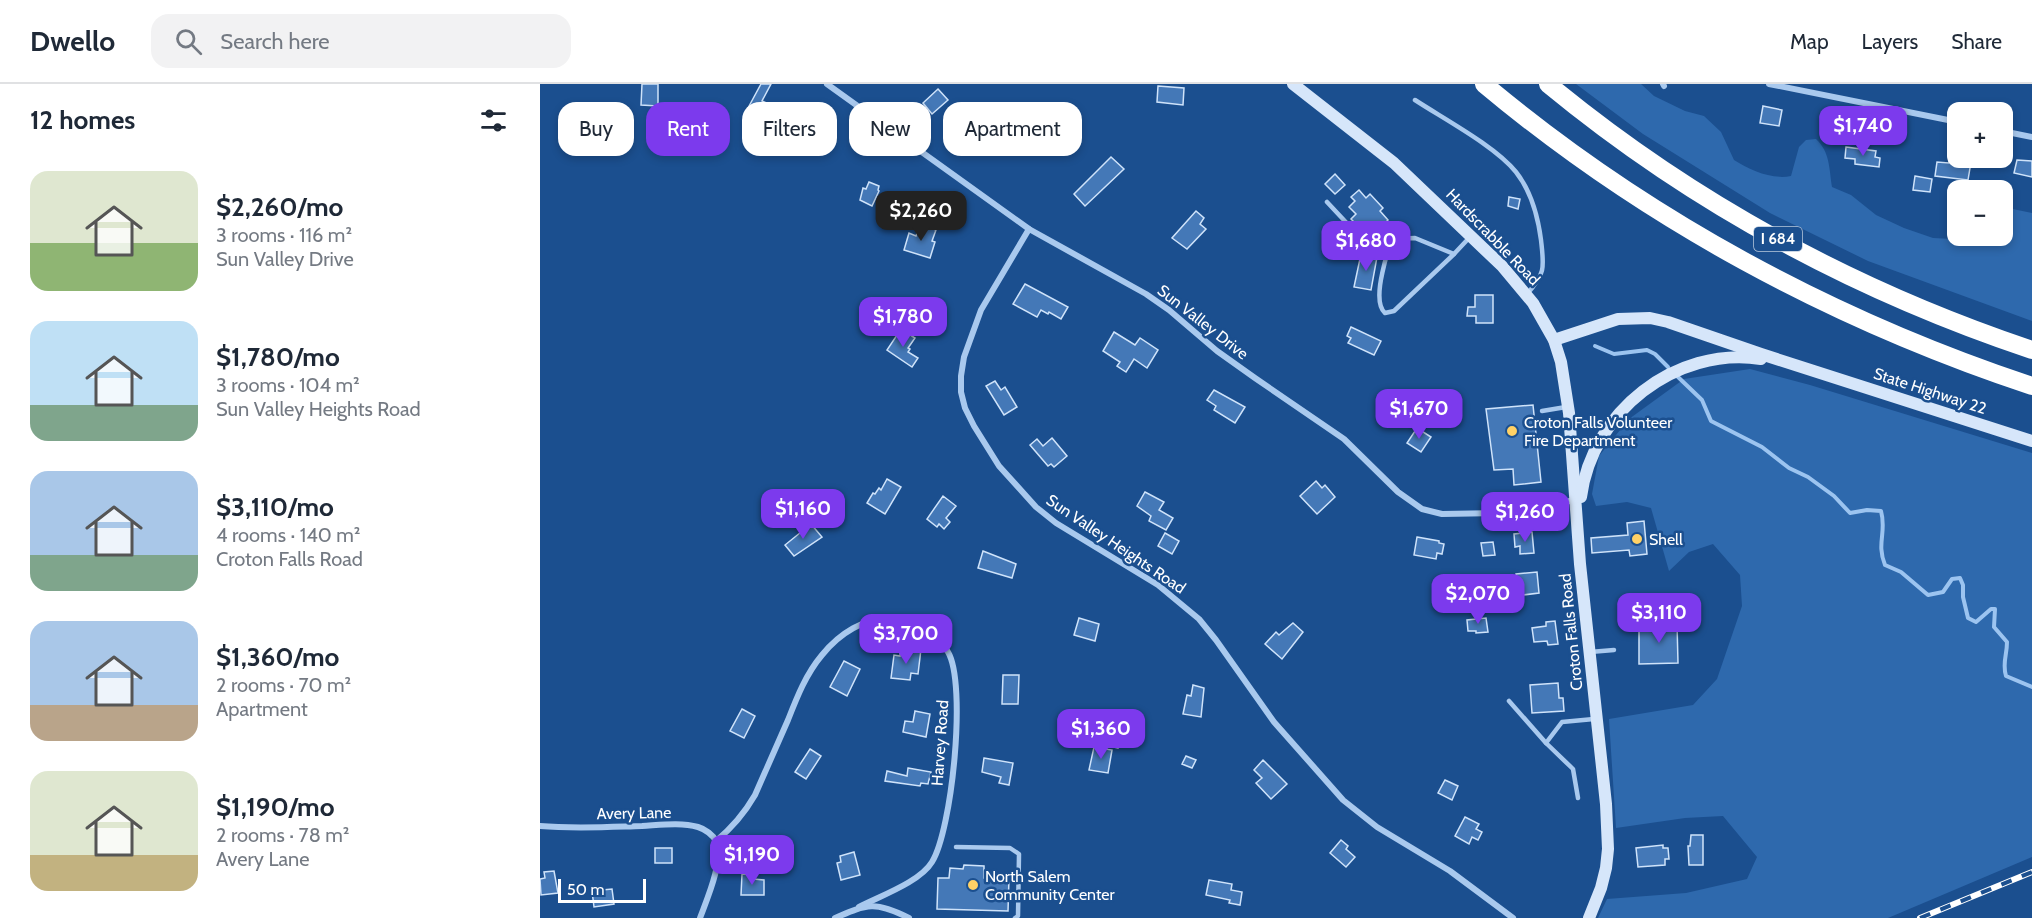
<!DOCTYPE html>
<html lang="en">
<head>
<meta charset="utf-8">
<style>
  body { margin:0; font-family:Cabin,sans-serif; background:#f2f2f3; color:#1f2937; height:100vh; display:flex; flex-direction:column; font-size:22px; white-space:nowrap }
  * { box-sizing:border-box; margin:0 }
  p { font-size:20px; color:#747a83 }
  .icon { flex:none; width:33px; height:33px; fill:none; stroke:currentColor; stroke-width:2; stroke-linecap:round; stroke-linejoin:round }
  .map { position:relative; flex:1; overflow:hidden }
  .drawer { display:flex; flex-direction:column; background:#fff; width:540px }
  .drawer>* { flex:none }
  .guide { position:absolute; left:18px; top:18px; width:570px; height:54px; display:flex; gap:12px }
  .fabs { position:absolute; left:1407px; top:18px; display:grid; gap:12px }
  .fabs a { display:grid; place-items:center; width:66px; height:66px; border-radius:12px; background:#fff; box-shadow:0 3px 9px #0003; font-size:30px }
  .scale { position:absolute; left:18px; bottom:15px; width:88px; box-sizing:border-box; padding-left:6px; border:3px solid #fff; border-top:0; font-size:16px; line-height:21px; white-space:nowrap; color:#fff; -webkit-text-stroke:4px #1b4f8f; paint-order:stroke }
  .price { position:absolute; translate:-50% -51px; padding:0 14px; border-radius:12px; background:#7c3aed; color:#fff; font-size:20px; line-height:39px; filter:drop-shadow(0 2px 3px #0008) }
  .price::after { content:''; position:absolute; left:50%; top:36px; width:18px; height:14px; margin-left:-9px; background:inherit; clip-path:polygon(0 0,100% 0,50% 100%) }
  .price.selected { background:#222; color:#fff }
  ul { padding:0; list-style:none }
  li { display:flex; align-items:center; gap:18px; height:150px; padding:0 30px }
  li span { display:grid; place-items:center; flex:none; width:168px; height:120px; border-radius:18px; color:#555 }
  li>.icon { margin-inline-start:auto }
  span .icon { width:72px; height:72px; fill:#fffc; stroke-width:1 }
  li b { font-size:26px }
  h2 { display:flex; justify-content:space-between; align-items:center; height:72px; padding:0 30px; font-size:26px }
  .tag { padding:0 21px; border-radius:18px; background:#fff; box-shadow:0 3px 9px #0003; font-size:21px; line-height:54px }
  .tag.selected { background:#7c3aed; color:#fff }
  header { display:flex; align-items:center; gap:36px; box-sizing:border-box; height:84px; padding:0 30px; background:#fff; border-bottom:2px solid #e0e1e3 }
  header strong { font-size:28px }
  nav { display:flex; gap:33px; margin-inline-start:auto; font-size:21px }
  .search { width:420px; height:54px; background:#f2f2f3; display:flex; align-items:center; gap:15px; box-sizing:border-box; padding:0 21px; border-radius:18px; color:#747a83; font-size:22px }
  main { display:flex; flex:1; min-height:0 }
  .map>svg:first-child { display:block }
  .green { fill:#2e69ad }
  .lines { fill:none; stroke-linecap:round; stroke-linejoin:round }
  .stream { stroke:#9cc4f0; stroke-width:4 }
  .building { fill:#4478b7; stroke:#cfe3fa; stroke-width:1.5 }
  .lane { stroke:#a9c9ee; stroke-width:4.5 }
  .street { stroke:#a9c9ee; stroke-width:6 }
  .secondary { stroke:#d6e6fa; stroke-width:12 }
  .highway { stroke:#fff; stroke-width:18 }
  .rail-casing { stroke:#fff; stroke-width:6 }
  .rail { stroke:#1b4f8f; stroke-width:4; stroke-dasharray:11; stroke-linecap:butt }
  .poi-dot { fill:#ffd166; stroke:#1b4f8f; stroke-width:2 }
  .labels { text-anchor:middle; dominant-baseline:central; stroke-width:5; stroke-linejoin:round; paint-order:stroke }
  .shield { fill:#1b4f8f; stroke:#bbcadd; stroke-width:1.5 }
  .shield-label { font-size:15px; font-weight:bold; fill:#fff }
  .street-label { font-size:16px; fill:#fff; stroke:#1b4f8f }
  .poi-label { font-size:16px; fill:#fff; stroke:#1b4f8f; text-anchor:start }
</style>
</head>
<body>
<header>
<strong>Dwello</strong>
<div class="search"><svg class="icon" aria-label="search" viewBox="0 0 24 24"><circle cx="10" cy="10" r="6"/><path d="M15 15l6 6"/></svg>Search here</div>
<nav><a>Map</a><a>Layers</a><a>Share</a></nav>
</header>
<main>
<section class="drawer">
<h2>12 homes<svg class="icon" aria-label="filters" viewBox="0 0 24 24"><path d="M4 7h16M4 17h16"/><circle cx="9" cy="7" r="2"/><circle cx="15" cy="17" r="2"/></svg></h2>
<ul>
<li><span style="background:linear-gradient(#dfe7d0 60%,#8fb573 0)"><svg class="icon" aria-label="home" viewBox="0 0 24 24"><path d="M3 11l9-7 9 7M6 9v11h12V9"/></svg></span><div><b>$2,260/mo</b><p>3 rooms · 116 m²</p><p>Sun Valley Drive</p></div></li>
<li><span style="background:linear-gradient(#bfe0f5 70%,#7fa58c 0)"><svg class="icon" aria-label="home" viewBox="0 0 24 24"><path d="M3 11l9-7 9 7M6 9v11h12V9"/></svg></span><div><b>$1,780/mo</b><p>3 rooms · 104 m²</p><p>Sun Valley Heights Road</p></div></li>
<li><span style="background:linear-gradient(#a9c7e8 70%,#7fa58c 0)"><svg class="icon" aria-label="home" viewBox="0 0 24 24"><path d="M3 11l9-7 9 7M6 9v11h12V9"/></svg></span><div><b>$3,110/mo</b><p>4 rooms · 140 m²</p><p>Croton Falls Road</p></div></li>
<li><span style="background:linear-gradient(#a9c7e8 70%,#b9a48a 0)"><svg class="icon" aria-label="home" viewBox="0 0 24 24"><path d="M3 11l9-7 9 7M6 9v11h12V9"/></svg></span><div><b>$1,360/mo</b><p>2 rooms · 70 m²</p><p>Apartment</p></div></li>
<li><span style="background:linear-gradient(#dfe7d0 70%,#c2b280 0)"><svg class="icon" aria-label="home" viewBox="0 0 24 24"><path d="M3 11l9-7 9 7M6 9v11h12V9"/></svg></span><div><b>$1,190/mo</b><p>2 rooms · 78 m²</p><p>Avery Lane</p></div></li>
</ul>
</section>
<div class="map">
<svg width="1492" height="834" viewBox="0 0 1492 834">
  <rect width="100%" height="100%" fill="#1b4f8f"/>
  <g class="green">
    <path d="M1036,0H1101L1114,12L1145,27L1164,32L1181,48L1194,76C1210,86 1232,96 1251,92L1259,63L1266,56L1276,55C1290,68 1289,84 1292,103L1311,111L1336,131L1364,144L1393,154L1413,155L1417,150L1418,152H1462L1463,123L1492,129V237L1328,177L1230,129L1103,50Z"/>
    <path d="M1210,285L1270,301L1492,369V773L1348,834H1058L1067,815L1146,809L1207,795L1217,773L1183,732L1145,734L1076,744L1069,635L1153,621L1177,595L1202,522L1200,491L1173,460L1149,468L1129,487L1111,424L1087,418L1056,422L1052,410L1059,372L1089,335L1144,295Z"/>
  </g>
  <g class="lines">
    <g class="stream">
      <path d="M1055,262L1074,270L1107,266L1115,270L1128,283"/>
      <path d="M1138,293L1162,316L1171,337L1222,363L1249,384L1268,393L1294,412L1310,429L1327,426L1341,427C1347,448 1336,459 1345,481L1361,488L1388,511L1403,508L1412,495L1420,494L1423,501V513L1428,534L1436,538L1451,525H1455L1454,543L1467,558C1467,572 1462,579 1466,592L1492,603"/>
    </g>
  </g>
  <g class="building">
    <path d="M102,0H118V22L101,21Z"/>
    <path d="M221,0H231L222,17L231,21L221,41L207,34L211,25L208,24Z"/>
    <path d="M618,2L644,4L643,21L617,18Z"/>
    <path d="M398,5L408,16L392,30L383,19Z"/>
    <path d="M1223,22L1242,26L1239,42L1220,39Z"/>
    <path d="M472,34L486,43L479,56L483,58L478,67L471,63L470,65L459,59Z"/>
    <path d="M1306,63L1336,67L1335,73L1340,74L1339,83L1315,80V75L1305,74Z"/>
    <path d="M571,73L584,85L545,122L534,110Z"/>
    <path d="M1409,75L1431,78L1428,96L1395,92L1397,78L1409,79Z"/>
    <path d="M1477,76L1492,77V93L1474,89Z"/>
    <path d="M795,90L805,101L795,110L785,100Z"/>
    <path d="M1375,92L1392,95L1390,108L1373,106Z"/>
    <path d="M329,98L339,102L338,106L339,107L332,122L320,116L323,104L326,105Z"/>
    <path d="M819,106L826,114L830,110L843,124L840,127L848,136L836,148L829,140L826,143L822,138L818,142L811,135L816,130L809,123L815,117L811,113Z"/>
    <path d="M969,113L980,115L978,125L968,122Z"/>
    <path d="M656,127L664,134L660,140L666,145L647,165L632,154Z"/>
    <path d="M380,140L396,146L392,157L395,158L390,174L364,166L369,149L376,152Z"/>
    <path d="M821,170L837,173L831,206L814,203Z"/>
    <path d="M485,200L528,223L521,235L509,228L508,230L501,226L497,233L473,220Z"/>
    <path d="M935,211H953V239H936V232H927L928,223H935Z"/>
    <path d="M811,243L841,257L834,271L808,259L811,254L807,252Z"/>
    <path d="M361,245L375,254L368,264L370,265L368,268L378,274L372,283L347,266Z"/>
    <path d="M574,248L595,261L600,254L618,266L607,284L594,275L586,288L577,282L580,278L563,267Z"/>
    <path d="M455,297L461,306L465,303L477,323L464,331L446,302Z"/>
    <path d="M674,306L705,323L695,339L674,326L676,322L667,316Z"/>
    <path d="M993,321L1001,398L974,401L973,385L954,386L946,325Z"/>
    <path d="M877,344L891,353L881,368L867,359Z"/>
    <path d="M512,354L527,372L514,383L511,380L508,382L490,361L497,355L503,362Z"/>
    <path d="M347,395L361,403L345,430L327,419L333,409L335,410L339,404L341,406Z"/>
    <path d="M776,397L782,404L785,401L795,413L777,430L760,412Z"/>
    <path d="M605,408L624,418L619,426L633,434L626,446L609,437L611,432L597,422Z"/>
    <path d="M403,412L416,422L406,434L410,438L404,445L399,440L397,443L387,435Z"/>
    <path d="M1104,437L1107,470L1090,472L1089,466L1052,469L1051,454L1088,451L1087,439Z"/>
    <path d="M271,440L282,453L254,472L245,461Z"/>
    <path d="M992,448L994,469L980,470V462L975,463L974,450Z"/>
    <path d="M625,449L639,457L632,470L618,462Z"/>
    <path d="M877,453L899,457V459L904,460L902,470L897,469L896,475L874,471Z"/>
    <path d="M953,458L955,471L943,472L941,459Z"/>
    <path d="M443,467L476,480L472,494L438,484Z"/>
    <path d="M997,488L999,509L975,512L974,502L977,499L976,490Z"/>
    <path d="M958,495L959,508L946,509L945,497Z"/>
    <path d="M923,502L925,515L912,517L911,503Z"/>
    <path d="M539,534L559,540L555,557L534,551Z"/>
    <path d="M946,534L948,548L936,549V547H928L927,536Z"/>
    <path d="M1015,537L1018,560L1008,561L1007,557L994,558L992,544L1006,542V538Z"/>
    <path d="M753,539L763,548L742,575L725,560L736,548L739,551Z"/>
    <path d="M1137,539L1138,579L1099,580V545H1108V540Z"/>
    <path d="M370,564L381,565L378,590L371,589L370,596L351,594L354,571L360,572V568L370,569Z"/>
    <path d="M304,577L320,585L307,612L290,603Z"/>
    <path d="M463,591H479L478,620H462Z"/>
    <path d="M1018,599L1019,614H1023L1024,627L992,629L990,601Z"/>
    <path d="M653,601L664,604L661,633L643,630L647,611L651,612Z"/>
    <path d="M202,625L215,632L204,654L190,647Z"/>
    <path d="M375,627L390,630L386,653L363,648L365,637L373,638Z"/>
    <path d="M566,652L580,654L578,664L565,661Z"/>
    <path d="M554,663L572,666L568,689L549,686Z"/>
    <path d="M270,665L281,672L266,695L255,688Z"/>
    <path d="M646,672L656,676L652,684L642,680Z"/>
    <path d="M444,674L473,679L469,701L459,699L461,693L442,688Z"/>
    <path d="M723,676L747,700L731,715L716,699L722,694L714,686Z"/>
    <path d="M368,684L391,688L388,700L381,699L380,702L345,697L347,687L367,692Z"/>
    <path d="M905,696L918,702L912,716L898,709Z"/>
    <path d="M925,733L939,740L936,745L942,748L938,756L932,753L929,760L915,752Z"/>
    <path d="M1151,751H1163V781H1149L1148,762H1150Z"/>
    <path d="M801,756L808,762L806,765L815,773L806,783L790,769Z"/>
    <path d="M1123,761V764H1128L1129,775H1125V781L1098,783L1096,764Z"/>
    <rect x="115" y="764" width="17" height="15"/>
    <path d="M314,768L320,791L301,796L297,779L301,778L300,772Z"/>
    <path d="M424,781L444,782V794H469L468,827L397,825L398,794H409L410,784L423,785Z"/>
    <path d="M14,787L18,809L1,811L0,795L5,794L4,788Z"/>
    <path d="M202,790L214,791V795L224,796V811H201Z"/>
    <path d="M669,796L692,800L691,806L702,808L700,821L689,819L690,816L666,811Z"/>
    <path d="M72,805L74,820L54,823L52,807Z"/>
  </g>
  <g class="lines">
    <g class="lane">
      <path d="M875,16C904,35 955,62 976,88C991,107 998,133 1001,156C1004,183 1006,189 987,210"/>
      <path d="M787,118L816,149L829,156L875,154L914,170L929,154"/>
      <path d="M851,155C847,172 831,217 845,229L854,227L914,170"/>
      <path d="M1002,327L1026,323"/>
      <path d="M1050,568L1074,566"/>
      <path d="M969,617L1006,659"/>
      <path d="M1038,714L1033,685L1006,659L1022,638L1054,635"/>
      <path d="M416,763L470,764L479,770L478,832L475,834"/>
    </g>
    <g class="street">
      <path d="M287,0L489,145L606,210L629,226L677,267L715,294L804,355L858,408L882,425L902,430L960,429L990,425L1035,416"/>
      <path d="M1123,0L1124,2"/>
      <path d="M1229,0L1418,38"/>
      <path d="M1462,47L1492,53"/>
      <path d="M489,145L441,226L424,273L421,292V308L425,324L434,342L459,382L496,423L516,439L618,501L659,535L676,556L734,638L803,716L837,743L910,787L973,834"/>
      <path d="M0,742C34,745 68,743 102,742C120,741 141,738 158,743C165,745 173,751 176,757C184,777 167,815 160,834"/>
      <path d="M176,757C193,743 204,730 215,711C226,686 237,661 248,636C257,613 266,590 282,571C299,550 324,533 352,535C375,536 397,548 408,568C427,600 412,746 392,778C380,798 340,812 319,823"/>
      <path d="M295,834C328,820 335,817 369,834"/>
    </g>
    <g class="secondary">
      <path d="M753,0L854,79L962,182L993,219L1014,256L1021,278L1029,329L1040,480L1066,720L1068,765L1066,784L1061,804L1049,834"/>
      <path d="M1014,256L1078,235L1110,234L1128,238L1221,270L1492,357"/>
      <path d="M1041,413C1052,328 1135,262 1221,275"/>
    </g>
    <g class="highway">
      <path d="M944,0C1105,135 1293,236 1492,302"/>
      <path d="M1008,0C1151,118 1316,207 1492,266"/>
    </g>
    <defs>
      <path id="rail" d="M1380,834L1492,788"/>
    </defs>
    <use href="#rail" class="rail-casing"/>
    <use href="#rail" class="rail"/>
  </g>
  <g class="poi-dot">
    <circle cx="972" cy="347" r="6"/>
    <circle cx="1097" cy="455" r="6"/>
    <circle cx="433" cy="801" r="6"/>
  </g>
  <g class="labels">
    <rect class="shield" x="1214" y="143" width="48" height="24" rx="4.5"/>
    <g class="shield-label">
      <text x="1238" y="155">I 684</text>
    </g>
    <g class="street-label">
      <text transform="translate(953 153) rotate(46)">Hardscrabble Road</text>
      <text transform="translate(663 238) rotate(38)">Sun Valley Drive</text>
      <text transform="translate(1390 307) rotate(18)">State Highway 22</text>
      <text transform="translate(576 460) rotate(34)">Sun Valley Heights Road</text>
      <text transform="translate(1031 548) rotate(-96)">Croton Falls Road</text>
      <text transform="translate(400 659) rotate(-86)">Harvey Road</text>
      <text transform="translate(94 729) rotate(-1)">Avery Lane</text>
    </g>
    <g class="poi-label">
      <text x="984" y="338">Croton Falls Volunteer<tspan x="984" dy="18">Fire Department</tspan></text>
      <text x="1109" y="455">Shell</text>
      <text x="445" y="792">North Salem<tspan x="445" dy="18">Community Center</tspan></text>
    </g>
  </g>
</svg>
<div class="fabs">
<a>+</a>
<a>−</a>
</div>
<div class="scale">50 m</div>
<b class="price" style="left:1323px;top:73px">$1,740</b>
<b class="price selected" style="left:381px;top:158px">$2,260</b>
<b class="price" style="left:826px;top:188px">$1,680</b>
<b class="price" style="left:363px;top:264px">$1,780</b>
<b class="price" style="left:879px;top:356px">$1,670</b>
<b class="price" style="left:263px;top:456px">$1,160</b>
<b class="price" style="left:985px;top:459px">$1,260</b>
<b class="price" style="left:938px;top:541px">$2,070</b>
<b class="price" style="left:1119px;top:560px">$3,110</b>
<b class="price" style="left:366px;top:581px">$3,700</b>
<b class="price" style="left:561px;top:676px">$1,360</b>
<b class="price" style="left:212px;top:802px">$1,190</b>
<div class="guide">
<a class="tag">Buy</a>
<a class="tag selected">Rent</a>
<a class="tag">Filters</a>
<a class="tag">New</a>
<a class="tag">Apartment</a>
</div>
</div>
</main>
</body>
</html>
